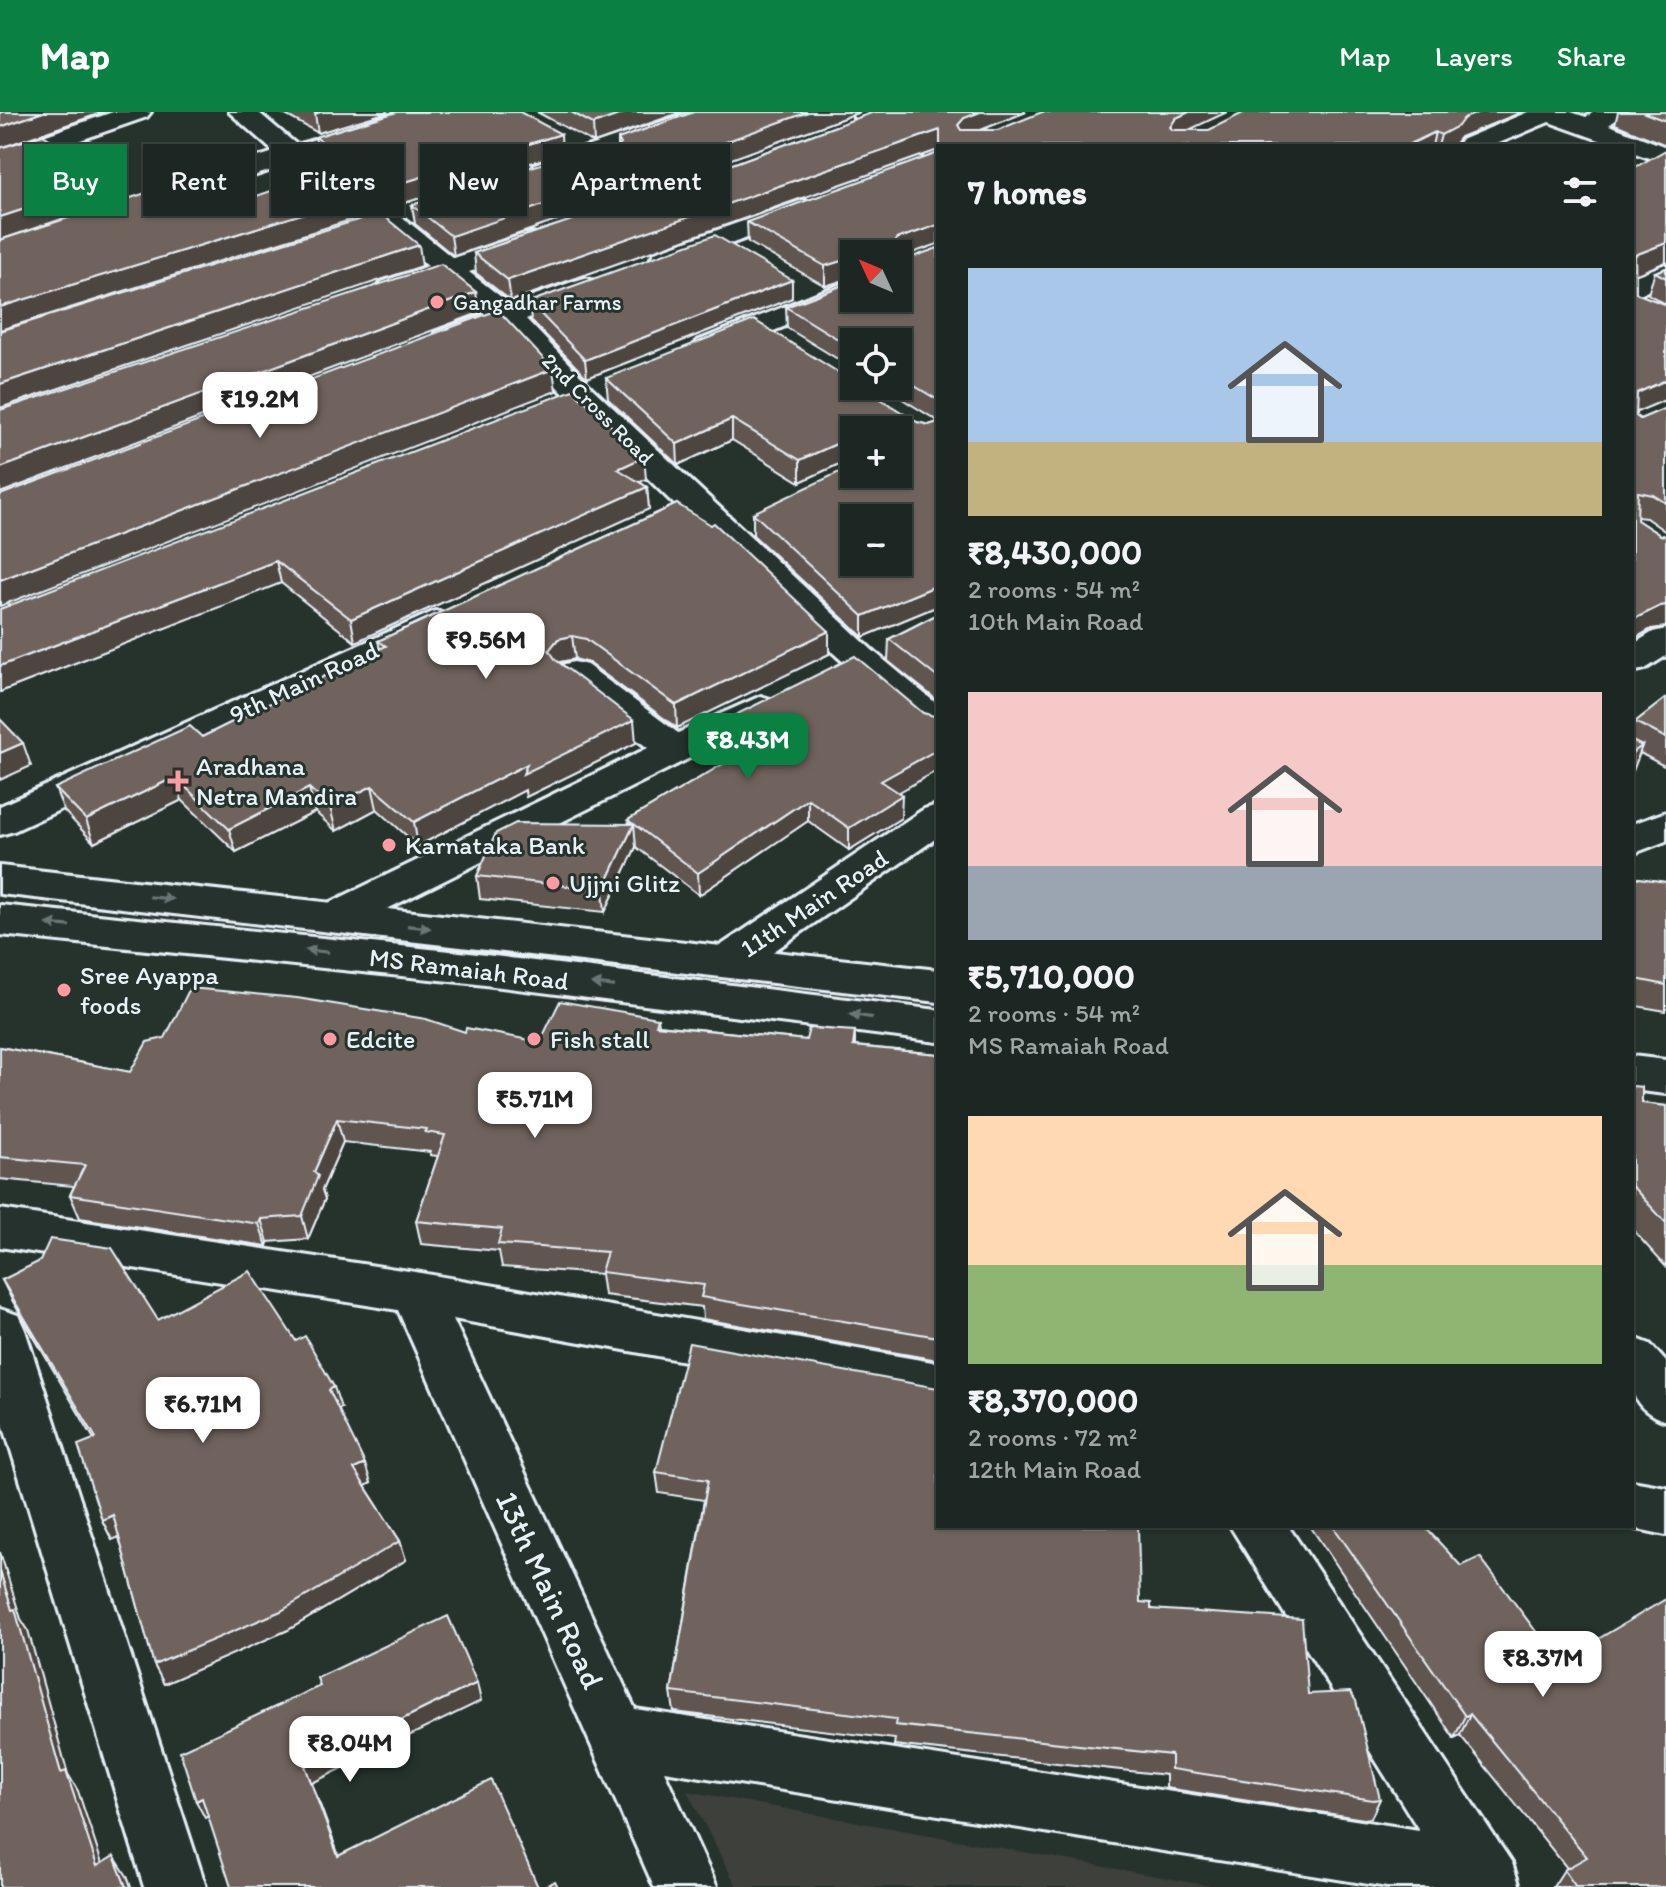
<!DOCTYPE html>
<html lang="en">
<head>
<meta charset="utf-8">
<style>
  body { margin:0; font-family:Itim,sans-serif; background:#252e2a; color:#f1f3f6; height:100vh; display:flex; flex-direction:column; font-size:30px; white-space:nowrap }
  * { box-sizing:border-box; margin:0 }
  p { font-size:26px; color:#a0a5a5 }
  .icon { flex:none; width:44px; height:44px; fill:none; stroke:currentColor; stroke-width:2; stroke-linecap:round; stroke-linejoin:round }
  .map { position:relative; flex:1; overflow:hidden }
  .side { position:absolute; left:936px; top:32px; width:698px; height:1384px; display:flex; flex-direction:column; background:#1c2622; border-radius:0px; box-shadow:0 2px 6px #0004,0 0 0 2px #3a4340 }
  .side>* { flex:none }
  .banner { position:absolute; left:24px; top:32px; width:760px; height:72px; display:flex; gap:16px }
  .needle { width:52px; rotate:314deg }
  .buttons { position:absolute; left:840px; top:128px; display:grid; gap:16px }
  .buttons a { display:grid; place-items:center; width:72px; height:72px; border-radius:0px; background:#1c2622; box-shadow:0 2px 6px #0004,0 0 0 2px #3a4340; font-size:40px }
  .price { position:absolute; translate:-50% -68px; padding:0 18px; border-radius:16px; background:#fff; color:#222; font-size:26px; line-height:52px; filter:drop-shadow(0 2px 4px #0008) }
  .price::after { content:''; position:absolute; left:50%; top:48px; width:24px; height:18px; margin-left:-12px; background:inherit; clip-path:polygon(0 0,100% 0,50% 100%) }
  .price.active { background:#0b8043; color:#fff }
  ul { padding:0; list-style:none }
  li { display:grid; align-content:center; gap:16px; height:424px; padding:0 32px }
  li span { display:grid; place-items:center; height:248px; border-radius:0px; color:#555 }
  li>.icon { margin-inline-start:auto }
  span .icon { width:144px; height:144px; fill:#fffc; stroke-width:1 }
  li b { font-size:34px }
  h2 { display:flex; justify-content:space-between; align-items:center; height:96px; padding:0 32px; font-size:34px }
  .chip { padding:0 28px; border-radius:0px; background:#1c2622; box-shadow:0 2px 6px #0004,0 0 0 2px #3a4340; font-size:28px; line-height:72px }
  .chip.active { background:#0b8043; color:#fff }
  header { display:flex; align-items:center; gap:48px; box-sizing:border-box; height:112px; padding:0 40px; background:#0b8043; color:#fff }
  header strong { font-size:38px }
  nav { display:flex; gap:44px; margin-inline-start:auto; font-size:28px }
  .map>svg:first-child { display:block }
  .built { fill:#3c413b }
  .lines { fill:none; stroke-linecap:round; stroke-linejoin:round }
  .minor-casing { stroke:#e8f1f8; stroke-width:6 }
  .tertiary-casing { stroke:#e8f1f8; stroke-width:6 }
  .secondary-casing { stroke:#e8f1f8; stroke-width:6 }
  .minor { fill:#26332d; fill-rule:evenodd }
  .tertiary { fill:#26332d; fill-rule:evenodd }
  .secondary { fill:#26332d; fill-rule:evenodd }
  .wall { fill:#605550; stroke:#e8f1f8; stroke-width:2 }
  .shaded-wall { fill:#4e4541; stroke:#e8f1f8; stroke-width:2 }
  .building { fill:#70635d; stroke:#e8f1f8; stroke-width:2; fill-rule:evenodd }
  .oneway { fill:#6a7674 }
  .poi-dot { fill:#ff9aa2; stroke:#26332d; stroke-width:3 }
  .labels { text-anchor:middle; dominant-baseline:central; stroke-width:6; stroke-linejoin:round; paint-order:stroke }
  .far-poi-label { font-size:22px; fill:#e8f1f8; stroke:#26332d; text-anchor:start }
  .far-street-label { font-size:22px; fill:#e8f1f8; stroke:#26332d }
  .street-label { font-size:26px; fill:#e8f1f8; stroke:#26332d }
  .poi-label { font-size:26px; fill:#e8f1f8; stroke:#26332d; text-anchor:start }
  .near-street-label { font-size:32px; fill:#e8f1f8; stroke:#26332d }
</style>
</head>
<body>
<header>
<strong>Map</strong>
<nav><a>Map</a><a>Layers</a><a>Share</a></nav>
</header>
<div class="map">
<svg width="1666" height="1775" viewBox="0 0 1666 1775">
  <rect width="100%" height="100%" fill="#26332d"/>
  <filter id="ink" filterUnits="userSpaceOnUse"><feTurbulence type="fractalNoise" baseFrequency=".0125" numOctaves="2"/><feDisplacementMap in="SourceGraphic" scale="16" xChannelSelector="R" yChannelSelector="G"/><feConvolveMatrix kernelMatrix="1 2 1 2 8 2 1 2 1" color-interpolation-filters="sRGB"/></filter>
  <g filter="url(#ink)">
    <path class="built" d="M687,1679L1216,1775H737Z"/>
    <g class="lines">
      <defs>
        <g id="minor">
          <path d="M229,0H258L297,33L399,0H438L434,5L314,44L396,100L453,146L522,123L532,121L542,123L546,129L542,135L469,160L510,192L575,169L585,166L595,169L600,175L595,181L526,207L593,277L872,538L938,593V625L924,621C777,494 634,358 501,216C481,224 458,238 436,232L432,226L436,220L485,202L444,168L392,185L382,182L377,176L382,170L428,154L376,112L290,52L174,90L164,92L154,90L150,84L154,78L274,40Z"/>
          <path d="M691,0H729L725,5L553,64H535L531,58L535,52Z"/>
          <path d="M850,0H882L945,34H938V49L929,47L854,5Z"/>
          <path d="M1528,0H1571L1586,5L1594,0H1626L1609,13L1666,35V52L1632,40V34H1616L1549,10L1492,34H1457L1461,28Z"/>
          <path d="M803,88L813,90L817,96L813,102L675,152L665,155L655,152L651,146L655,140Z"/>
          <path d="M1666,152V172L1632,185V165Z"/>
          <path d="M854,167L855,186L719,241L708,244L697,241L693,235L697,229Z"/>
          <path d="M435,499L448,502L453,510L448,518L14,719L0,723V694Z"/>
          <path d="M1666,517V544L1645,557L1632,560V533L1653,520Z"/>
          <path d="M574,550L587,553L678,621L761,584L774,588L780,596L774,604L351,815L336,820L321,815L315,805L321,795L648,636L561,569L555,561L561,553Z"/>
          <path d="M938,693V725L744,860L729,864L714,860L707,849L714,838L924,697Z"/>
          <path d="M1666,700V729L1632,742V712Z"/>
          <path d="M0,1097L415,1160L938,1251V1295L453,1207L635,1597L1419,1718L1230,1414H1288L1512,1751L1520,1775H1387L664,1659L717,1775H654L398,1198L0,1135Z"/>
          <path d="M0,1197L18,1203L25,1218L206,1775H144L0,1302Z"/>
          <path d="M1632,1369L1666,1375V1423L1623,1414H1632Z"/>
        </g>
        <g id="tertiary">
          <path d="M113,0H151L147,5L0,56V39Z"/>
          <path d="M1632,1225L1650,1232L1666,1250V1309C1622,1294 1632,1265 1632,1225Z"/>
        </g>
        <g id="secondary">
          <path d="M0,754L938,858V890L0,782Z"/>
          <path d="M0,793L469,841L938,898V930L469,871L0,823Z"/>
          <path d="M1632,944L1666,948V982L1632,978Z"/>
        </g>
      </defs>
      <use href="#minor" class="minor-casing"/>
      <use href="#tertiary" class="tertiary-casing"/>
      <use href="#secondary" class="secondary-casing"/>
      <use href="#minor" class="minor"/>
      <use href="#tertiary" class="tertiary"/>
      <use href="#secondary" class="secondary"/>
    </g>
    <g class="wall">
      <path d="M280,0H388L318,21Z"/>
      <path d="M537,0H682L594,31Z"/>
      <path d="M694,0H860L646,78L454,144L415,112L412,93L614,41L618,35V27Z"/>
      <path d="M874,0H1026L981,18H1209L1522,0L1460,25L1453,34H938V38L511,189L476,161L474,141L667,76Z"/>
      <path d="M1618,0H1666V33L1615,12Z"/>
      <path d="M315,25L562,41L392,95L357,71V67L319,44Z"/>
      <path d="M1632,57L1666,150L1636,162V181L1666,193V289L1665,288L1636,300V304L1640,307L1666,296V420L1646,406L1637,405V408L1660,423L1666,424V515L1651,517L1632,528Z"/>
      <path d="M747,110L898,142L825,174L748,130Z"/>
      <path d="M938,136V309L881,274H898V230H854V257L787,216L786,195Z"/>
      <path d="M1666,156V192L1648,182L1655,160Z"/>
      <path d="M792,168V186L587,266L531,208L529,190Z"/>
      <path d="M606,266L917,310L929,313L938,310V494L863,525L753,423V401L898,362L854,318V345L800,370L732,328L678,353L608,287Z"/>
      <path d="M646,367L640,370L647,375L649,397L355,530L281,471L0,580V497Z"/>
      <path d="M677,392L829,542L677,616L589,551L575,547L560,550L636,631L526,685L525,678L418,734L377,697L336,719L315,700L236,740L182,688L94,731L64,699L55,676L202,625L380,537L378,529Z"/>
      <path d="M938,502V589L888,549L889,527Z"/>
      <path d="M1666,586V655L1640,641L1632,660V617L1635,610Z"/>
      <path d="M923,601L898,681L901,706L849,738L808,709L699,783L636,735L605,800L480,787L477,764L629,712L628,708L725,651L708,639L707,617Z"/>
      <path d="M1632,765L1666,770V899L1637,894L1632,906Z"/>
      <path d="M658,906L659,913L806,928L855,919V934L938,942V1248L703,1207L702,1195L604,1183L601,1162L502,1155L499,1139L421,1132L416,1109L438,1044L430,1043V1040L343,1030L322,1078L325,1087L308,1127L268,1130L267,1134L80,1106L70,1083L74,1074L0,1067V935L130,960L465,920L540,930Z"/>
      <path d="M1632,974L1642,991L1666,994V1155L1632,1117Z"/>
      <path d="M2,1168L158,1208L341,1296L338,1297L371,1371L365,1374L400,1429L406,1448L288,1518L164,1572L154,1553L119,1425L112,1428L102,1408L94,1327L12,1188Z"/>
      <path d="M938,1276L1140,1490L1308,1582L1380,1687L1371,1706L1364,1707L1166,1676V1663L894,1633L895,1627L674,1600L671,1580L704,1388L659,1381L656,1360Z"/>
      <path d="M1310,1414H1424L1666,1775H1553L1564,1758L1567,1756L1460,1623L1454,1626Z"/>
    </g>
    <g class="shaded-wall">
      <path d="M43,0H104L0,36V15Z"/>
      <path d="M321,0H388L318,21L315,2Z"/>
      <path d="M627,0H682L594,31L593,12Z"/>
      <path d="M808,0H860L646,78L454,144L451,124Z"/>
      <path d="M980,0H1026L963,25L958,13L964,6Z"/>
      <path d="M1189,0H1227L1174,25L1170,15L1176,6Z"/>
      <path d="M1480,0H1522L1460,25L1453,34H1438L1441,23L1464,6Z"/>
      <path d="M940,18V34H938V38L511,189L508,168Z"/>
      <path d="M1435,20L1432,34H1406Z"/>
      <path d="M561,22L562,41L392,95L389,75Z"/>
      <path d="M116,67L121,87L0,128V105Z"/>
      <path d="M357,85L360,105L0,218V195Z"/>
      <path d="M938,113V132L898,146V142H896V127Z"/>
      <path d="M1666,131V150L1632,164L1635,143Z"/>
      <path d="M419,133L422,154L0,296V272Z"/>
      <path d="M854,145V165L825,174V154Z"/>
      <path d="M792,168V186L587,266L585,248Z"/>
      <path d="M476,180L479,201L0,381V356Z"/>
      <path d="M553,257L556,279L0,494V468Z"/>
      <path d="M1666,268L1665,288L1632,302L1637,281Z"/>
      <path d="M732,307V328L678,353L677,332Z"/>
      <path d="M854,324V345L800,370V348Z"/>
      <path d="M644,345L646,367L620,379L618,357Z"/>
      <path d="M647,375L649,397L355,530L351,507Z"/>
      <path d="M276,449L281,471L0,580V554Z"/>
      <path d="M938,473V494L863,525V504Z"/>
      <path d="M1666,493V515L1651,517L1632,528V508L1660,494Z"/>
      <path d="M829,519V542L677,616L676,593Z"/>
      <path d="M572,524L575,547L560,550L552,561L549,538L558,527Z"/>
      <path d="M634,608L636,631L526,685L525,678L418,734L414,710L527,652Z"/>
      <path d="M23,631L31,654L0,668V641Z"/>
      <path d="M1642,634L1633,659L1632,660V641Z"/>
      <path d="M938,637V658L880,691L881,669Z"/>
      <path d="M175,665L182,688L94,731L86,708Z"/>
      <path d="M372,674L377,697L336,719L330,695Z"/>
      <path d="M309,676L315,700L236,740L229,717Z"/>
      <path d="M902,683L901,706L849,738V716Z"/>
      <path d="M808,687V709L699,783L698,761Z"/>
      <path d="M634,712L636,735L605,800L603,778Z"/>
      <path d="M337,1007L343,1030L322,1078L325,1087L308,1127L302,1104L314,1060Z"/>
      <path d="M261,1107L268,1130L267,1134L259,1112Z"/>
      <path d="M334,1275L341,1296L336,1298L329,1278Z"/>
      <path d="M365,1352L371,1371L360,1377L354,1357Z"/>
      <path d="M113,1403L122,1423L112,1428L102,1408Z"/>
      <path d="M400,1429L406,1448L288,1518L164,1572L154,1553Z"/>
      <path d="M0,1440L21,1507L28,1518L68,1662L78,1679L109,1773L97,1754L61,1661L0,1459Z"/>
      <path d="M477,1571L481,1589L312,1671L345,1760L305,1654Z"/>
      <path d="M1470,1602L1460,1623L1454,1626L1465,1604Z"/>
      <path d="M202,1686L211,1703L205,1706L196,1689Z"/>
      <path d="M114,1744L127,1764L131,1775H126Z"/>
    </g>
    <g class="building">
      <path d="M0,0H43L0,15Z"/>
      <path d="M397,0H520L561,22L389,75L354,51L357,50L315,25Z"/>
      <path d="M571,0H627L593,12Z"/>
      <path d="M694,0H808L645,59L451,124L412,93L588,37L603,43L614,41L621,32L618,27Z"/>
      <path d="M874,0H980L964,6L958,13L961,18H998L1042,0H1189L1176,6L1170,15L1173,18H1209L1245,0H1480L1464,6L1458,14L1441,23L1435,20L1406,34H940V18L508,168L474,141L667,76Z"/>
      <path d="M1642,0H1666V9Z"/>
      <path d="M43,23L116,67L0,105V36Z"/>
      <path d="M1666,38V131L1635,143L1636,181L1666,193V268L1637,281L1636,304L1640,307L1666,296V391L1653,383L1638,380L1637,408L1660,423L1666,424V493L1660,494L1632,508V57Z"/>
      <path d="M938,41V113L896,127V142H854V145L825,154L747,110Z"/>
      <path d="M211,60L251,86L323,61L357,85L0,195V128Z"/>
      <path d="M380,101L419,133L0,272V219Z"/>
      <path d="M715,123L792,168L585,248L529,190Z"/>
      <path d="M938,136V288L898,264V230H854V237L786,195L854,169V186H898V150Z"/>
      <path d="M441,152L476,180L0,356V298Z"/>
      <path d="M1666,156V166L1655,160Z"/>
      <path d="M498,198L553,257L0,468V383Z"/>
      <path d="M754,208L854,270V274H860L917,310L929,313L938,310V473L863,504L753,401L854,353V362H898V318H854V324L800,348L732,307L677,332L606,266ZM854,406H898V450H854Z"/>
      <path d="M573,278L644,345L618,357L647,375L351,507L276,449L0,554V497Z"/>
      <path d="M677,392L711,413L714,411L829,519L676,593L586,527L572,524L558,527L549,538L556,548L634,608L523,662L527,652L414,710L372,674L330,695L309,676L229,717L175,665L86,708L55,676L190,614L202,625L386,534L378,529Z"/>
      <path d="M938,502V566L889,527Z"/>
      <path d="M855,544L923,601L938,605V637L881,669L902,683L849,716L808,687L698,761L634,712L603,778L477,764L496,721L516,711L633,712L628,708L742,641L707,617Z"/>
      <path d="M1666,586V626L1635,610Z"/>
      <path d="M0,607L23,631L0,641Z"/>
      <path d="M1632,629L1642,634L1632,641Z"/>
      <path d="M1632,765L1666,770V873L1636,867L1637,893L1632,892Z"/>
      <path d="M190,876L297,886L426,907L465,920L466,916L540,930L560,889L658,906L656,913L806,928L809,916L855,919L853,934L938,942V1225L701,1185L704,1173L601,1160L607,1140L498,1132L502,1117L416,1109L445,1023L425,1020L427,1017L337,1007L314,1060L318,1064L302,1104L261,1107L259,1112L70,1083L85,1053L0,1045V935L130,960L147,930L165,926Z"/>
      <path d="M1632,974L1642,975V991L1666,994V1111L1632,1074Z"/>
      <path d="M50,1127L112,1136L158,1208L250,1159L296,1229L305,1224L334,1275L329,1278L365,1352L354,1357L400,1429L281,1499L154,1553L113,1403L102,1408L78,1333L96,1326L2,1168L40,1149Z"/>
      <path d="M689,1231L938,1276V1414H1138L1140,1490L1151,1491V1497L1302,1507L1308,1582L1350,1580L1356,1589L1380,1687L1373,1688L1171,1657V1643L895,1613L896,1607L671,1580L708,1368L656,1360Z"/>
      <path d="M1333,1414H1424L1461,1454L1480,1445L1559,1550L1666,1487V1775H1576L1564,1758L1587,1745L1470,1602L1465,1604Z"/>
      <path d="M0,1459L12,1498L15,1497L61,1661L66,1659L97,1754L114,1744L126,1775H0Z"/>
      <path d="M448,1504L477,1571L305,1654L338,1744L491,1668L538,1775H231L202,1686L196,1689L180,1639L320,1574L317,1566Z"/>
      <path d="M555,1769L558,1775H543Z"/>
    </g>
    <defs><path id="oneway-solid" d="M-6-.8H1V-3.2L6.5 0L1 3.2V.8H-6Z" transform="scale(2)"/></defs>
    <g class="oneway">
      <use href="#oneway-solid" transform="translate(161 786) rotate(6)"/>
      <use href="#oneway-solid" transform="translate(58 813) rotate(-175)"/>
      <use href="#oneway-solid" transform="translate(419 815) rotate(7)"/>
      <use href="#oneway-solid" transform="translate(317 839) rotate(-173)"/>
      <use href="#oneway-solid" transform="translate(603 873) rotate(-173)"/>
      <use href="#oneway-solid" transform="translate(861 904) rotate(-172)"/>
    </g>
  </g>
  <g class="poi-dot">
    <circle cx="437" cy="190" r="8"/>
    <path d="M174 657h8v8h8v8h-8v8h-8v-8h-8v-8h8z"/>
    <circle cx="389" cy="733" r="8"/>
    <circle cx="553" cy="771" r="8"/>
    <circle cx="64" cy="878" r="8"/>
    <circle cx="330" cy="927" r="8"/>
    <circle cx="534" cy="927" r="8"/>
  </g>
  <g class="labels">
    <g class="far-poi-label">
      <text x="453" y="190">Gangadhar Farms</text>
    </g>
    <g class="far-street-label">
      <text transform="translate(598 297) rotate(45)">2nd Cross Road</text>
    </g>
    <g class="street-label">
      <text transform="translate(304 570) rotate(-25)">9th Main Road</text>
      <text transform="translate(814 791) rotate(-34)">11th Main Road</text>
      <text transform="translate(469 857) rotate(7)">MS Ramaiah Road</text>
    </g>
    <g class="poi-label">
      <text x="196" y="654">Aradhana<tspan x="196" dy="30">Netra Mandira</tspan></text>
      <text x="405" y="733">Karnataka Bank</text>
      <text x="569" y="771">Ujjni Glitz</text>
      <text x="80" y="863">Sree Ayappa<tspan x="80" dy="30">foods</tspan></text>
      <text x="346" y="927">Edcite</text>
      <text x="550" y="927">Fish stall</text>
    </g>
    <g class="near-street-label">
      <text transform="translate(550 1478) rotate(65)">13th Main Road</text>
    </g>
  </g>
</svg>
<div class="buttons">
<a><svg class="needle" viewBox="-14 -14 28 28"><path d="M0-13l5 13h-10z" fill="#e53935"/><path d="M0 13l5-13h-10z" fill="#a0a5a5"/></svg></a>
<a><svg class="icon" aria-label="locate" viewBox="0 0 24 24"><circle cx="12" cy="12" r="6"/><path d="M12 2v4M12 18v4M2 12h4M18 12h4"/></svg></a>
<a>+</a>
<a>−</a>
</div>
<b class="price" style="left:260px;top:328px">₹19.2M</b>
<b class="price" style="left:486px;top:569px">₹9.56M</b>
<b class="price active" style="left:748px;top:669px">₹8.43M</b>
<b class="price" style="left:535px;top:1028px">₹5.71M</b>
<b class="price" style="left:203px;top:1333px">₹6.71M</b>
<b class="price" style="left:1543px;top:1587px">₹8.37M</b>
<b class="price" style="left:350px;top:1672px">₹8.04M</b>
<div class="banner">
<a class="chip active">Buy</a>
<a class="chip">Rent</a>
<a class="chip">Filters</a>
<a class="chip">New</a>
<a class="chip">Apartment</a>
</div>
<section class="side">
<h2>7 homes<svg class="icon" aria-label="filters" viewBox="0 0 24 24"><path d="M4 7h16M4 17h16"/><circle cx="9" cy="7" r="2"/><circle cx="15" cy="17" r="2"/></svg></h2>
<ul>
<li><span style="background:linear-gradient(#a9c7e8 70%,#c2b280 0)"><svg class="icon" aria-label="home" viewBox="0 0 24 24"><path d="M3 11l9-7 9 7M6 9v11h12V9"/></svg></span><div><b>₹8,430,000</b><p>2 rooms · 54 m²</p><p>10th Main Road</p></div></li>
<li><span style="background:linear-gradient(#f6c9c9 70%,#9aa5b1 0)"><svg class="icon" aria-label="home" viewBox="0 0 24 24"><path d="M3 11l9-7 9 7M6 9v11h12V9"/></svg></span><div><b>₹5,710,000</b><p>2 rooms · 54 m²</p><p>MS Ramaiah Road</p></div></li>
<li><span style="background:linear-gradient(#ffd9b3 60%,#8fb573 0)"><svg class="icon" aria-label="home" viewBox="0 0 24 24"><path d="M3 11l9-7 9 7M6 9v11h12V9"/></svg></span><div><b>₹8,370,000</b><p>2 rooms · 72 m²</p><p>12th Main Road</p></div></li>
</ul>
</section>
</div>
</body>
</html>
